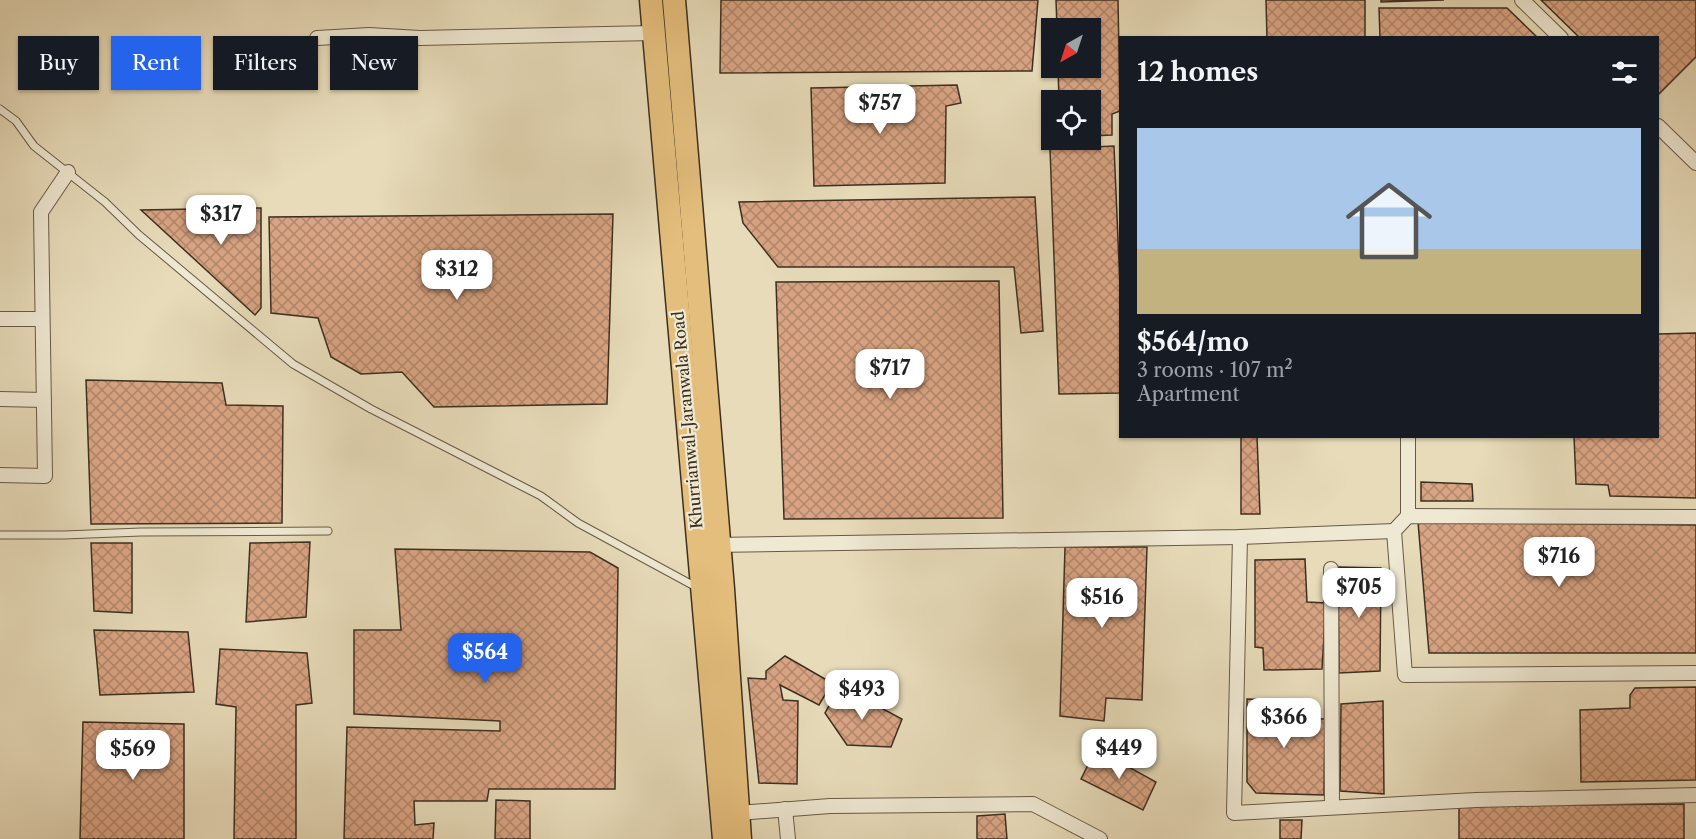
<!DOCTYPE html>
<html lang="en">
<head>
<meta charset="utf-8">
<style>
  body { margin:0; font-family:"Libre Caslon Text",serif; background:#242831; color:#f1f3f6; height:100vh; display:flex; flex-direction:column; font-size:22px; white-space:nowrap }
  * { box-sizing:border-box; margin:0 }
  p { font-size:20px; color:#9ea1a6 }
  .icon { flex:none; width:33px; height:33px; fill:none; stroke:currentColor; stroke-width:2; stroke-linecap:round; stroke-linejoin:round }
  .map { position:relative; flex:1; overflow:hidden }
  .drawer { position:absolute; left:1119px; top:36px; width:540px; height:402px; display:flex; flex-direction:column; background:#171b24; border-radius:0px; box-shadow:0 2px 4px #0004 }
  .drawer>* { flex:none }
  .banner { position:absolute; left:18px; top:36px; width:570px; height:54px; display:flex; gap:12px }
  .needle { width:39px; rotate:219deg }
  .fabs { position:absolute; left:1041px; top:18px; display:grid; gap:12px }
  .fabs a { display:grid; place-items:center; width:60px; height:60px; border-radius:0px; background:#171b24; box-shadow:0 2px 4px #0004; font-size:30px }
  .price { position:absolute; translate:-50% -51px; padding:0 14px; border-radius:12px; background:#fff; color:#222; font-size:20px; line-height:39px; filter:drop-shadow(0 2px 3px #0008) }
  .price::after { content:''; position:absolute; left:50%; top:36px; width:18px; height:14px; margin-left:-9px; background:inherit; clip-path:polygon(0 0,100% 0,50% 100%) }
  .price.current { background:#2563eb; color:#fff }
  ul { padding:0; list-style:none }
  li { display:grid; align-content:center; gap:12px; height:318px; padding:0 18px }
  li+li { border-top:2px solid #363941 }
  li span { display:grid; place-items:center; height:186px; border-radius:0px; color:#555 }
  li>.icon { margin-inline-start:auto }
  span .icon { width:108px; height:108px; fill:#fffc; stroke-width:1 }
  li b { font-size:26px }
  h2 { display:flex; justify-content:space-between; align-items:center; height:72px; padding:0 18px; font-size:26px }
  .tag { padding:0 21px; border-radius:0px; background:#171b24; box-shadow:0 2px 4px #0004; font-size:21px; line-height:54px }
  .tag.current { background:#2563eb; color:#fff }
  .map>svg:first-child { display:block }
  .building { fill:url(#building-cross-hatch); stroke:#3d2f20; stroke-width:1.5 }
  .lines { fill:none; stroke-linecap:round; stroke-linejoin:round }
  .lane-casing { stroke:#685a46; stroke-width:9 }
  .street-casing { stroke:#685a46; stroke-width:16 }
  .primary-casing { stroke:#3d2f20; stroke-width:25 }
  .lane { stroke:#efe8d2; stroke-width:7 }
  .street { stroke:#efe8d2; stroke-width:14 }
  .primary { stroke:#e4be7c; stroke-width:22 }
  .labels { text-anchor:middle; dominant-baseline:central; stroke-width:4.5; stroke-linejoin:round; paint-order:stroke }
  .street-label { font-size:16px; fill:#3d2f20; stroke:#efe8d2 }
</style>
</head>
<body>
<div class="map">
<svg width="1696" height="839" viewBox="0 0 1696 839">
  <defs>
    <pattern id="building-cross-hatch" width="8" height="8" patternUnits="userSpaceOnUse" patternTransform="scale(1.5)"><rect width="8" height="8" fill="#d9a483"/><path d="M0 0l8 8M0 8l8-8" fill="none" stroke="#b1866b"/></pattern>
  </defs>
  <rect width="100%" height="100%" fill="#e7dbb9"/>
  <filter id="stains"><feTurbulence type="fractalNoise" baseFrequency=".00333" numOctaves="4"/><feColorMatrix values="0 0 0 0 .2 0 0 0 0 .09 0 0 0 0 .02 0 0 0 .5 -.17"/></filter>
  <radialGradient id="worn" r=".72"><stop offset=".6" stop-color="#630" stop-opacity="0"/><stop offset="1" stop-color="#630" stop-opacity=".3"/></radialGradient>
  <g class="building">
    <path d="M721,0H1038L1032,71L720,73Z"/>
    <path d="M1056,0H1118L1120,111L1112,114V135L1090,136V100H1059L1058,68H1090V28H1057Z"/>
    <path d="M1266,0H1365V38H1267Z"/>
    <path d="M1381,0H1444L1381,2Z"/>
    <path d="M1541,0H1696V57L1658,95V38H1580Z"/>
    <path d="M1379,8H1507L1538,38H1380Z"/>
    <path d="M957,85L961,103L946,106L945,183L814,186L811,88Z"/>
    <path d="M1052,110V136H1045L1044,111Z"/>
    <path d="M1114,146L1120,286V393L1059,394L1050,149Z"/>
    <path d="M1035,197L1043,331L1021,333L1014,267H778L743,223L739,202Z"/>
    <path d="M261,208V308L255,315L141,210Z"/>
    <path d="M613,214L607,404L434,407L402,372L361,374L331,357L318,318L271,313L269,217Z"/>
    <path d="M999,281L1003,518L784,519L776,282Z"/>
    <path d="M1696,333V498L1610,496L1608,485L1576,484L1574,436H1658V334Z"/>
    <path d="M86,380L222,383L226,405L283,406L282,523L91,524Z"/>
    <path d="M1241,436H1257L1260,514H1241Z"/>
    <path d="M1421,482L1472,484L1473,501H1421Z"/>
    <path d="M1418,522L1696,525V653H1429Z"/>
    <path d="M310,542L306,617L246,622L250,543Z"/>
    <path d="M91,543H132V613L94,611Z"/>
    <path d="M1065,547H1147L1142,700L1106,698L1104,721L1060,716Z"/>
    <path d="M395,549L590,552L618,568L615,789H489L487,801H414L415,825L434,823L433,839H344L347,727L500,731V721L354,714V630H401Z"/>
    <path d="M1305,559L1307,602L1326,603L1322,669L1264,670L1263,648L1255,647V560Z"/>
    <path d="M1338,567L1381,568L1380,671L1339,673Z"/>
    <path d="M94,630L188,632L194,692L100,695Z"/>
    <path d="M220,649L307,653L312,703L296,705V839H234L236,707L216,704Z"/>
    <path d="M785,656L832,683L819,705L780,685L783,700L798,701L797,784L759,783L748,678L766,679V671Z"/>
    <path d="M840,686L902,719L891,747L847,745L825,713Z"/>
    <path d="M1696,687V780L1581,782L1580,710L1630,708V695L1635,688Z"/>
    <path d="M1247,699L1297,701L1299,718L1325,719L1324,795L1256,793L1247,782Z"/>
    <path d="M1383,701L1384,794L1340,791L1341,704Z"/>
    <path d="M83,722L184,724V839H80Z"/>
    <path d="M1096,749L1156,782L1143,810L1081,779Z"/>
    <path d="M496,800L530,801V839H495Z"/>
    <path d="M1684,804V839H1459V806Z"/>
    <path d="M1005,814L1007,839H977V816Z"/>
    <path d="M1280,820H1302L1301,839H1280Z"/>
  </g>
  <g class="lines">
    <defs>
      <g id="lane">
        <path d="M0,109L16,121L34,146L105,202L139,235L293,364L371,409L541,496L578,523L698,588"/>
        <path d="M0,535H64L141,532L328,531"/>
      </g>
      <g id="street">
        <path d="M1522,0L1561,38"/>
        <path d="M317,38L369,35L420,38L654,33"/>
        <path d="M1658,126L1696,163"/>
        <path d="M0,319H42"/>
        <path d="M0,399L44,400"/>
        <path d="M0,475L45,476L41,212L68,172"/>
        <path d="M1408,516V436"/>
        <path d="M1696,517L1408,516L1394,531L1405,675L1696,673"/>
        <path d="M1240,537L1234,813L1476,800L1696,795"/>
        <path d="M712,545L1240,537L1394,531"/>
        <path d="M1331,569L1332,807"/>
        <path d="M785,809L788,839"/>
        <path d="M738,813L830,806L1033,804L1100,839"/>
      </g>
      <g id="primary">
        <path d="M651,0L724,839"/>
        <path d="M674,0L723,589L740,839"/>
      </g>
    </defs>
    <use href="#lane" class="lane-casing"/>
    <use href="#street" class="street-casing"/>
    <use href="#primary" class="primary-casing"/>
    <use href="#lane" class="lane"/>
    <use href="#street" class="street"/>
    <use href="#primary" class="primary"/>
  </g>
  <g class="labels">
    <g class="street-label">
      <text transform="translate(687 420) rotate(-95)">Khurrianwal-Jaranwala Road</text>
    </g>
  </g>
  <rect width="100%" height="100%" filter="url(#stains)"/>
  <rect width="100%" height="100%" fill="url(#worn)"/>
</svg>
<div class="fabs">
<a><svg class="needle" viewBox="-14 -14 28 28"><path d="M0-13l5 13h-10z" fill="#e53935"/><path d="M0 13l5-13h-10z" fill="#9ea1a6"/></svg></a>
<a><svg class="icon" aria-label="locate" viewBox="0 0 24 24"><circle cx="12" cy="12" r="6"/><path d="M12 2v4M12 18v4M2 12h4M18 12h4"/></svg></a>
</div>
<b class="price" style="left:880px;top:135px">$757</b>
<b class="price" style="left:221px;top:246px">$317</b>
<b class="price" style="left:457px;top:301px">$312</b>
<b class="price" style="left:890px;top:400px">$717</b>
<b class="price" style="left:1559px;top:588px">$716</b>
<b class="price" style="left:1359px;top:619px">$705</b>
<b class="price" style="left:1102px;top:629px">$516</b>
<b class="price current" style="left:485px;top:684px">$564</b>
<b class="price" style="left:862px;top:721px">$493</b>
<b class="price" style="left:1284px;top:749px">$366</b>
<b class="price" style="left:1119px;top:780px">$449</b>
<b class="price" style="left:133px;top:781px">$569</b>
<div class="banner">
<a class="tag">Buy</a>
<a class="tag current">Rent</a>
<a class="tag">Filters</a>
<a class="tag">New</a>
</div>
<section class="drawer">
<h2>12 homes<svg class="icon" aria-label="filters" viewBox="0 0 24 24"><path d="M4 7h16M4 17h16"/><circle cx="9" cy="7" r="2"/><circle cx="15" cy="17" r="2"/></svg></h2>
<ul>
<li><span style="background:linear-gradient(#a9c7e8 65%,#c2b280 0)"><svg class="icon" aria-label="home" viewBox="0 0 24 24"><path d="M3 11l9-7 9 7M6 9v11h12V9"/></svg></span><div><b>$564/mo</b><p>3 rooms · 107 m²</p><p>Apartment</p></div></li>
</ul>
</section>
</div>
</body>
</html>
